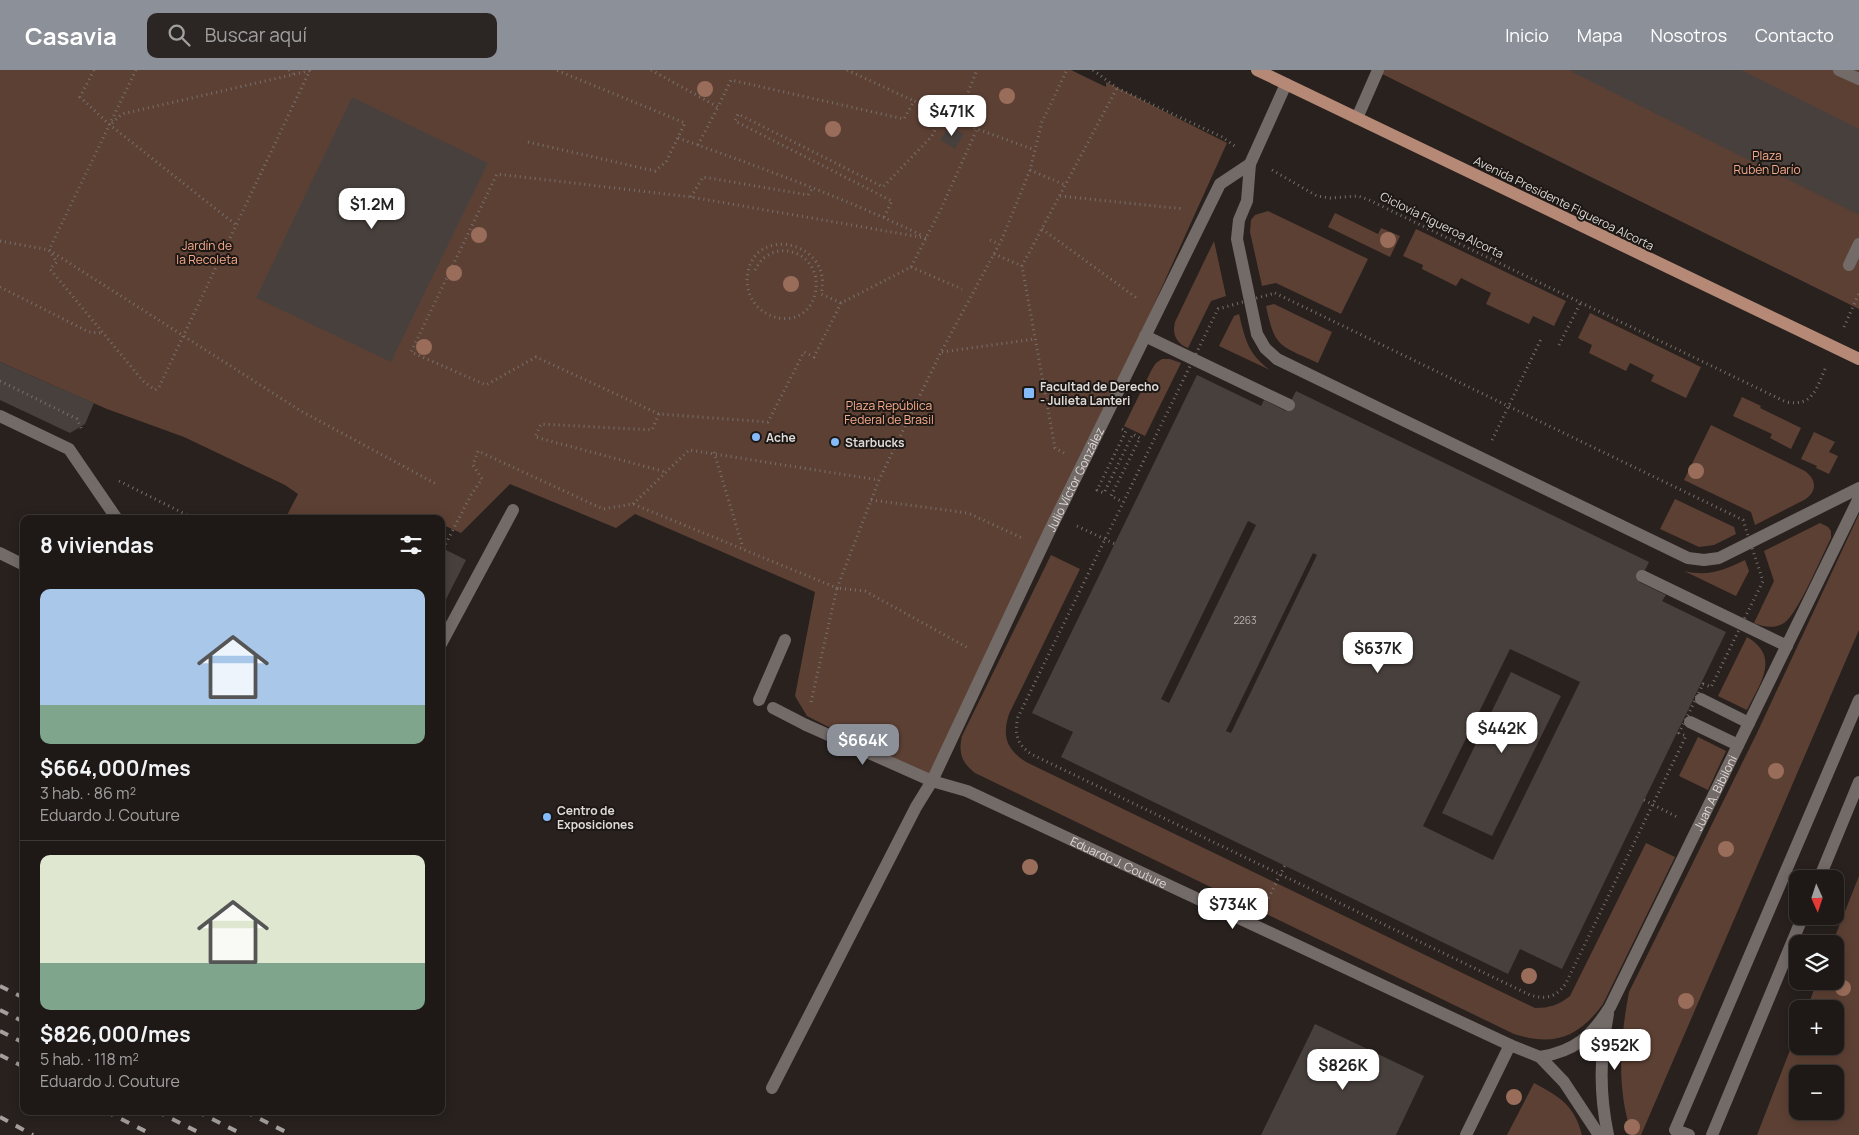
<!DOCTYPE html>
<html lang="es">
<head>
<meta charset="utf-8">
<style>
  body { margin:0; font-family:Manrope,sans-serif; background:#2b2623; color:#f1f3f6; height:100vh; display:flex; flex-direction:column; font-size:19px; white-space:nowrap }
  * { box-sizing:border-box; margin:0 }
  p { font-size:16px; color:#a1a0a1 }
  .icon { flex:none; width:28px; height:28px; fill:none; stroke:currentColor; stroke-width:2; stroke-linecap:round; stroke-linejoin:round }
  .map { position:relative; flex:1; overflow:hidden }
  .side { position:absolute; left:20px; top:445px; width:425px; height:600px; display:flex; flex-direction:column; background:#1e1916; border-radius:10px; box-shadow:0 2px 12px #0003,0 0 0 1px #3c3835 }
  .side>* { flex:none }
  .needle { width:32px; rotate:177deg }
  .controls { position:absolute; left:1789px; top:800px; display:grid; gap:10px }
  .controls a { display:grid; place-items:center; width:55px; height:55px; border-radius:10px; background:#1e1916; box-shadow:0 2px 12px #0003,0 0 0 1px #3c3835; font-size:25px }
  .price { position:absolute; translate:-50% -42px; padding:0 11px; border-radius:10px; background:#fff; color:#222; font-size:16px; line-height:32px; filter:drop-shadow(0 1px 2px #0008) }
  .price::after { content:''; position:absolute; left:50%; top:30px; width:15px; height:11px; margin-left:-8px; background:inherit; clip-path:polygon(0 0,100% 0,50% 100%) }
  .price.current { background:#8c9099; color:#fff }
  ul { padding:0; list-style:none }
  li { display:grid; align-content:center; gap:10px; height:265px; padding:0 20px }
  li+li { border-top:1px solid #3c3835 }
  li span { display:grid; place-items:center; height:155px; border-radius:10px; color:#555 }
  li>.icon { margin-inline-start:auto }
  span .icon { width:90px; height:90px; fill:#fffc; stroke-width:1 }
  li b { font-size:21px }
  h2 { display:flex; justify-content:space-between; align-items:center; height:60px; padding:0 20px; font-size:21px }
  header { display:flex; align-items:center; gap:30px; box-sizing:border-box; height:70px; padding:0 25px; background:#8c9099; color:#fff }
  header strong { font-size:24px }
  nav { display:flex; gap:28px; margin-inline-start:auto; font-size:18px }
  .search { width:350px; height:45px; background:#2b2623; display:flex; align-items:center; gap:12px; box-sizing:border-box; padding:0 18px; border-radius:10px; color:#a1a0a1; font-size:19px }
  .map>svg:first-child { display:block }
  .green { fill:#5d4034; fill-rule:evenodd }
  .building { fill:#48403d; fill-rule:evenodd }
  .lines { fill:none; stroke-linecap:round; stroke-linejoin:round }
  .path { stroke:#76706e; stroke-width:3; stroke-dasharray:1 4; stroke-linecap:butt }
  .lane { stroke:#736b68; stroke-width:12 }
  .street { stroke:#736b68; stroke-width:12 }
  .primary { stroke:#b68876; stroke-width:12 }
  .rail { stroke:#a49f9d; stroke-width:4; stroke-dasharray:9 9; stroke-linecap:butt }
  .tree { fill:#9a6d5b }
  .poi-dot { fill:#85bbfb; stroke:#1e1815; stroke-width:2 }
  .labels { text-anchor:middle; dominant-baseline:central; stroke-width:4; stroke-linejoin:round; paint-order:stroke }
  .number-label { font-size:10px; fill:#b8b4b1 }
  .park-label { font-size:12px; fill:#f8ac8d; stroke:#1e1815 }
  .street-label { font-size:12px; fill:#dedad8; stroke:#1e1815 }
  .poi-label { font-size:12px; font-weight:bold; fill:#dedad8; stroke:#1e1815; text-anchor:start }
</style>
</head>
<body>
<header>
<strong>Casavia</strong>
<div class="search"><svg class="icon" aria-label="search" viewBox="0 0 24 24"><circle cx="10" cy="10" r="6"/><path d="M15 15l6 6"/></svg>Buscar aquí</div>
<nav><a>Inicio</a><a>Mapa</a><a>Nosotros</a><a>Contacto</a></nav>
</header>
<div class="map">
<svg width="1859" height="1065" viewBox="0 0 1859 1065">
  <rect width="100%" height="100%" fill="#28211e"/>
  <g class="green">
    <path d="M0,0H1071L1106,17V12L1227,73L1152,239L929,705L921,704L807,646L795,626L815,522L635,444L616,458L510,414L461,463L441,454V449H285L298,424L285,415L184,367L107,339L0,292Z"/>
    <path d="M1374,0H1859V239Z"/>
    <path d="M1268,141L1368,189L1341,244L1276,213L1262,216L1250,162L1251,150L1255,145Z"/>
    <path d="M1335,143L1378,164L1381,158L1400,166L1390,187L1328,157Z"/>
    <path d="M1416,159L1566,231L1554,256L1533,246L1529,254L1486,234L1491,223L1461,208L1456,216L1422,199L1423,195L1403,186Z"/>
    <path d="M1214,171L1226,226L1211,231L1188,278C1176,273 1172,264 1175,252Z"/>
    <path d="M1274,234L1332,262L1318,293C1280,275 1275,279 1266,236Z"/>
    <path d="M1590,243L1701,297L1686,328L1651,311L1654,305L1630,293L1626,301L1589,283L1592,275L1578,268Z"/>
    <path d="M1239,244C1245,269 1248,284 1270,300L1219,276L1234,246Z"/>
    <path d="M1162,289H1170L1181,293L1145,366L1124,356L1152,299L1156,293Z"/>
    <path d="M1742,327L1761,336L1760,338L1801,358L1791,379L1770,368L1772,364L1733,346Z"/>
    <path d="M1711,355L1803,400C1817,408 1818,422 1804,430L1755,455L1751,442L1684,410Z"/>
    <path d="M1814,362L1835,372L1829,382L1838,386L1829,404L1816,398L1817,396L1801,389Z"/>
    <path d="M1675,429L1734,457L1736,464L1714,475L1699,477L1660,459Z"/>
    <path d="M1859,444V560L1641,1065H1632C1616,1018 1620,970 1629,922L1757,663Z"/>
    <path d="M1820,453L1828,457L1831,461V468C1822,485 1798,544 1784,553C1774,559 1764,557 1754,553L1774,511L1764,481Z"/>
    <path d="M1051,485L1080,499L1009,644C1002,666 1006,679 1026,692L1535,938C1549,938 1559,935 1570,926L1646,773L1675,787L1603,934C1579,967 1554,977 1514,964L975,703C962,693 958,683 962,666Z"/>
    <path d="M1745,490L1749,501L1736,526L1684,501C1708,507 1724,500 1745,490Z"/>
    <path d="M1747,567C1781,587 1760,613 1747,640L1718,626Z"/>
    <path d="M1698,667L1726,681L1708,720L1679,706Z"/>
    <path d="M1859,806V1065H1757L1797,962L1798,976H1835V939H1807L1817,911H1835V874H1832ZM1798,1004H1835V1041H1798Z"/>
    <path d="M1534,1013C1560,1027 1574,1035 1582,1065H1507Z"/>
  </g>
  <g class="building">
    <path d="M1568,0H1741L1859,59V145Z"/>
    <path d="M352,27L488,93L391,292L256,228Z"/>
    <path d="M949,56L964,64L955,79L940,70Z"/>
    <path d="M0,292L94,333L85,354L70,363L0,330Z"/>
    <path d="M1197,305L1261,336L1264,330L1286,341L1296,321L1649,492L1639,512L1666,525L1662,531L1726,562L1562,899L1520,879L1508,904L1061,687L1073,662L1032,643ZM1248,451L1256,455L1169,633L1161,629ZM1313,483L1317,485L1231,663L1226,661ZM1510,579L1580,612L1493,790L1423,756Z"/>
    <path d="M446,480L466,490L441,539V491Z"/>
    <path d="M1511,602L1561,626L1492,766L1442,743Z"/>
    <path d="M1315,954L1424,1006L1396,1065H1261Z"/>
  </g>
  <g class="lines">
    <g class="path">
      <path d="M94,0L80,27L110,55L236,155"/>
      <path d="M136,0L49,180L301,341L438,415"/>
      <path d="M289,0L293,4"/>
      <path d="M651,0L718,37L731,10L904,49L914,31L977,59L1035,80"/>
      <path d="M847,0L914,31"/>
      <path d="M1093,0L1117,18L1222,67L1236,77"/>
      <path d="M957,50L977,0"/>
      <path d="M112,53L122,44L313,0"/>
      <path d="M678,68C760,97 842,127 921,165"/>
      <path d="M528,72L655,101L666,92L685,53L556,0"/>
      <path d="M698,75L718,37"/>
      <path d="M1030,100L1065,115"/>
      <path d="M1272,100L1317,126L1330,128L1358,126L1369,130L1786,332C1814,337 1816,318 1826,297"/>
      <path d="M1060,126L1184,139"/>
      <path d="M691,127L703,107L808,125L813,117"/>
      <path d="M884,147L892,131L735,51L738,44L883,117L932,66L943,44"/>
      <path d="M1042,159L1138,229"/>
      <path d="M926,168L691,127L497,104L411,282L486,315L536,287L659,344L768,352L804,282L814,287L841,233L911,197L941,139L977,59"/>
      <path d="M990,170L999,174"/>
      <path d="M0,171L49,180L57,192L50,199L143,311L155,320L159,317L310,0"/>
      <path d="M994,184L1022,196"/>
      <path d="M911,197L962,219"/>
      <path d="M755,200C773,163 825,184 815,224C804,268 739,248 748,202C757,154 834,173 821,224L841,233"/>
      <path d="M0,217L89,262L101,263"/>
      <path d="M1275,223L1743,450L1763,511L1711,617L1703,614L1679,663L1686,666L1566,913C1557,927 1546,930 1530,925L1031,684C1017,674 1014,664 1018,647L1218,239Z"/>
      <path d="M1844,257L1859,223"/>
      <path d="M1559,275L1581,232"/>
      <path d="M942,282L1035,269"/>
      <path d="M0,311L77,349L82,360"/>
      <path d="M659,344L652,360L541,354L535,367L666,402"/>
      <path d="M1122,359L1126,361L1097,420L1104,423L1133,364L1140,368L1111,426L1123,432"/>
      <path d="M1492,370L1542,267"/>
      <path d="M714,382L743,478"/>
      <path d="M1064,383L1055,378L1022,196L1117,18"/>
      <path d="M119,411L195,449"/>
      <path d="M871,430L968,443L1022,468"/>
      <path d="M633,434L689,380L879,410"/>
      <path d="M1077,456L1115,474"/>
      <path d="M441,483L471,425L482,409L473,395L478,381L603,439L633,434L837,518L879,410L941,282L1002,169L1030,100L1042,52L1067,0"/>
      <path d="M811,632L837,518L865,521L970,579"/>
      <path d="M1644,730L1679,748"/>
      <path d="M1264,837L1285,795"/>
    </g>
    <g class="lane">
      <path d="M1839,0L1859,9"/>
      <path d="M1357,48L1378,0"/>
      <path d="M1250,94L1247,131L1239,150L1237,169L1257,264L1265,278L1277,289L1688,488L1704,490L1719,488L1859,418"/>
      <path d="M1849,195L1859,174"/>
      <path d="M1145,266L1289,335"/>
      <path d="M0,346L69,379L117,449"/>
      <path d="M0,483L24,495"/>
      <path d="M1642,506L1787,576"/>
      <path d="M441,574L513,440"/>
      <path d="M1701,629L1749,653"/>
      <path d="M759,630L785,570"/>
      <path d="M773,638L806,655"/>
      <path d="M1690,652L1738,675"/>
      <path d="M1819,809L1859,712"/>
      <path d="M772,1018L916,737L932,711"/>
      <path d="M1466,1065L1510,975"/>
      <path d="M1689,1065L1675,1060L1859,630"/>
      <path d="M1712,1065L1803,846"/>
    </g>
    <g class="street">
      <path id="s1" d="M806,655L932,711L967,721L1510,975L1540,987L1564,1012L1599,1065"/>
      <path id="s2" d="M932,711L1049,462L1220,114L1250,94L1286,14"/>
      <path id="s3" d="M1540,987C1575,981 1591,967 1610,937L1859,428"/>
      <path d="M1608,1065C1599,1022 1600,986 1608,944"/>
    </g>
    <path class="primary" d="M1257,0L1859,289"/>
    <g class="rail">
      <path d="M0,916L24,928"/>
      <path d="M0,940L24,952"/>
      <path d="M0,961L24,973"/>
      <path d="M0,985L24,997"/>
      <path d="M105,1041L153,1065"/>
      <path d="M156,1041L204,1065"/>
      <path d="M196,1041L244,1065"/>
      <path d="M244,1041L292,1065"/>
      <path d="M0,1047L33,1065"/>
    </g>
  </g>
  <g class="tree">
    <circle cx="705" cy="19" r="8"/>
    <circle cx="1007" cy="26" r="8"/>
    <circle cx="833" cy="59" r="8"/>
    <circle cx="479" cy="165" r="8"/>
    <circle cx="1388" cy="170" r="8"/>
    <circle cx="454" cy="203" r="8"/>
    <circle cx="791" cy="214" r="8"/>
    <circle cx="424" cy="277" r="8"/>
    <circle cx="1696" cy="401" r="8"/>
    <circle cx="1776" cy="701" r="8"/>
    <circle cx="1726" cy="779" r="8"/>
    <circle cx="1030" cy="797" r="8"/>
    <circle cx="1529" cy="906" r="8"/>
    <circle cx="1843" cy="918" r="8"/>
    <circle cx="1686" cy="931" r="8"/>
    <circle cx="1637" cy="974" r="8"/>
    <circle cx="1514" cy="1027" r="8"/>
    <circle cx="1632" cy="1057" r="8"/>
  </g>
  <g class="poi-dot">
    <rect x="1023" y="317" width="12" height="12" rx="2.5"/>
    <circle cx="756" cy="367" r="5"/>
    <circle cx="835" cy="372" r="5"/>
    <circle cx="547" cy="747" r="5"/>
  </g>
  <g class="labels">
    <g class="number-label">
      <text x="1245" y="550">2263</text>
    </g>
    <g class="park-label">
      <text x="1767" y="85">Plaza<tspan x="1767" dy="14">Rubén Darío</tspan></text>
      <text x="207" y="175">Jardín de<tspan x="207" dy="14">la Recoleta</tspan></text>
      <text x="889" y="335">Plaza República<tspan x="889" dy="14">Federal de Brasil</tspan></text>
    </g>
    <g class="street-label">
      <text transform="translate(1564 133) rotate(26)">Avenida Presidente Figueroa Alcorta</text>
      <text transform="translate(1442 155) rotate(26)">Ciclovía Figueroa Alcorta</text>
      <text stroke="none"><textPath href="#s2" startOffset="334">Julio Víctor González</textPath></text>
      <text stroke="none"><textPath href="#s3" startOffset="328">Juan A. Bibiloni</textPath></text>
      <text stroke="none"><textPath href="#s1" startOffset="342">Eduardo J. Couture</textPath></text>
    </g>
    <g class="poi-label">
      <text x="1040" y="316">Facultad de Derecho<tspan x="1040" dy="14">- Julieta Lanteri</tspan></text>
      <text x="766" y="367">Ache</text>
      <text x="845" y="372">Starbucks</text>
      <text x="557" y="740">Centro de<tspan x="557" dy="14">Exposiciones</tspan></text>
    </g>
  </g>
</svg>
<div class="controls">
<a><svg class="needle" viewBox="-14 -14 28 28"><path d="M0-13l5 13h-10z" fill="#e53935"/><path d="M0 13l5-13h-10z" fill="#a1a0a1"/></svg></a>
<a><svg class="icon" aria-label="layers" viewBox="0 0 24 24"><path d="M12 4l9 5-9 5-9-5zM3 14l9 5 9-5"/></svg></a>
<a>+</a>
<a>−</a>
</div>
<b class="price" style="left:952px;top:67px">$471K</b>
<b class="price" style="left:372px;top:160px">$1.2M</b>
<b class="price" style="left:1378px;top:604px">$637K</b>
<b class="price" style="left:1502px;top:684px">$442K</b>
<b class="price current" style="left:863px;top:696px">$664K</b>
<b class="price" style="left:1233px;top:860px">$734K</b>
<b class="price" style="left:1615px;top:1001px">$952K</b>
<b class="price" style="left:1343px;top:1021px">$826K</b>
<section class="side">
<h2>8 viviendas<svg class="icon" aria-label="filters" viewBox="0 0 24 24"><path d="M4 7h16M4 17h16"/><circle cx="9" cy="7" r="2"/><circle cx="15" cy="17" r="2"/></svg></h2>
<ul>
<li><span style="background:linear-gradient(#a9c7e8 75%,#7fa58c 0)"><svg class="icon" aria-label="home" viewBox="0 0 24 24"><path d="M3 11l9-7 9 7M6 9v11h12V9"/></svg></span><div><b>$664,000/mes</b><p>3 hab. · 86 m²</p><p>Eduardo J. Couture</p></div></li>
<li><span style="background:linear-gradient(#dfe7d0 70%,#7fa58c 0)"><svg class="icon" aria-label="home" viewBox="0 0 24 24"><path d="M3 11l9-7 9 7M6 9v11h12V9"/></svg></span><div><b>$826,000/mes</b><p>5 hab. · 118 m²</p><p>Eduardo J. Couture</p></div></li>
</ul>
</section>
</div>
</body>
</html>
